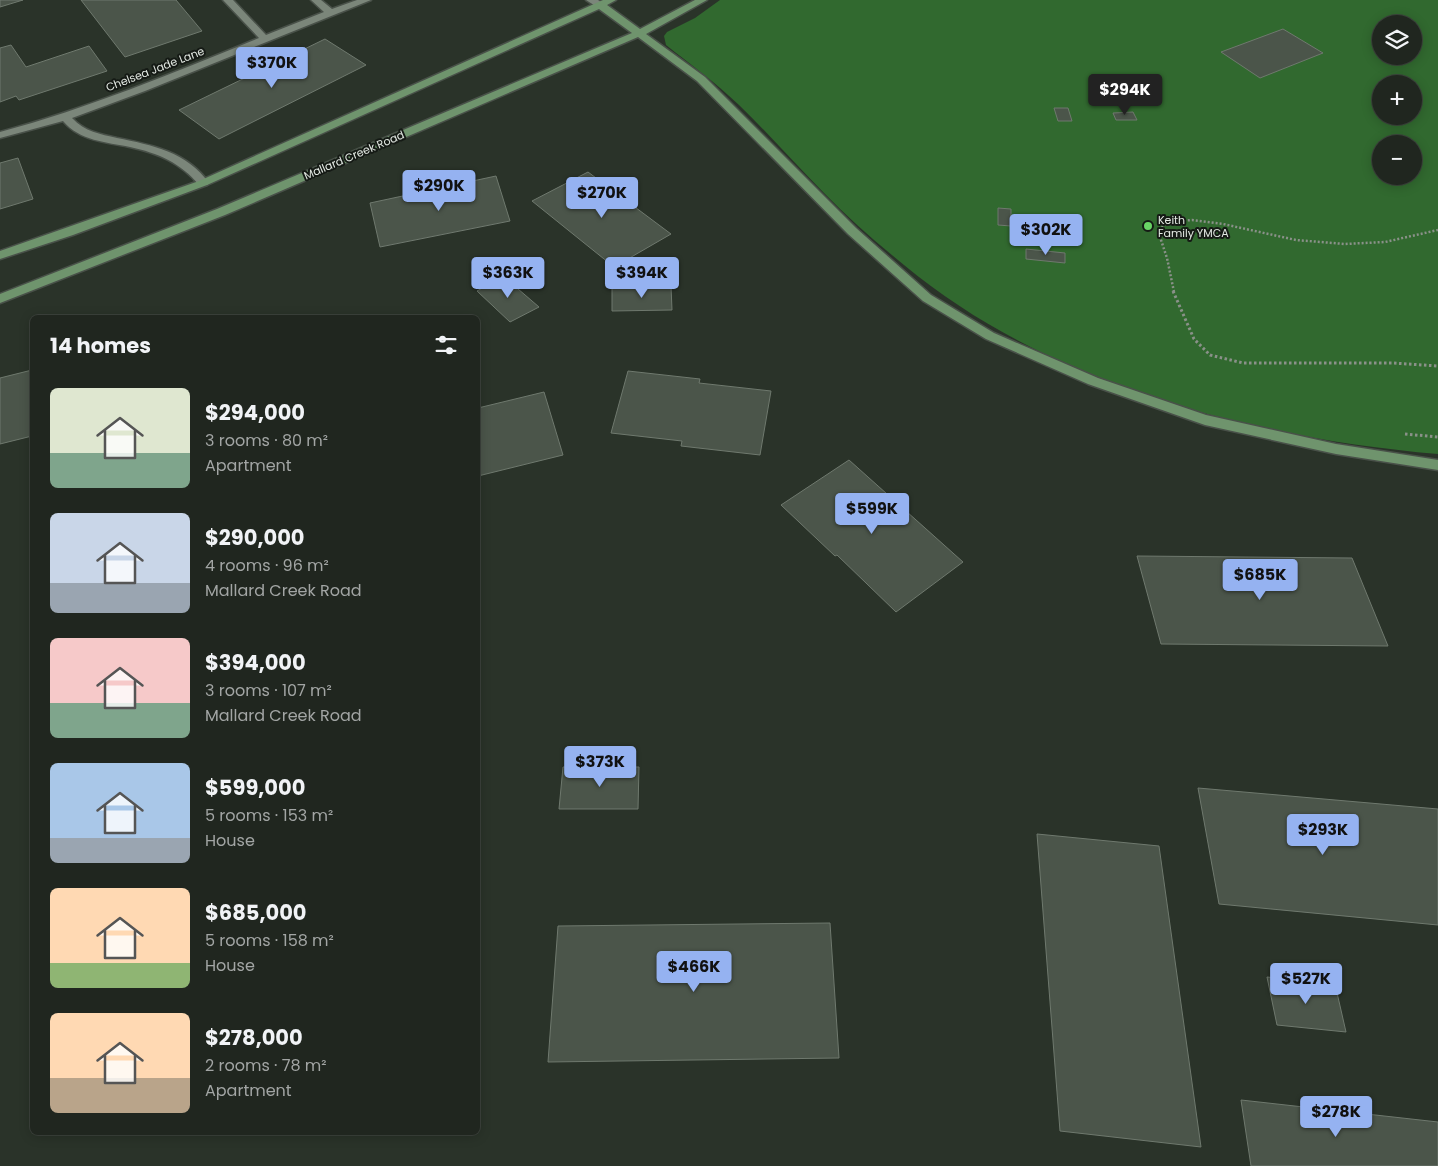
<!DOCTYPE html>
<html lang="en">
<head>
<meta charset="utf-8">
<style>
  body { margin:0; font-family:Poppins,sans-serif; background:#2d322c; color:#f1f3f6; height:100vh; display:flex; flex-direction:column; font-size:19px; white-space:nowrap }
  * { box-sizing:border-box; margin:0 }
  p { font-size:16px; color:#a2a5a4 }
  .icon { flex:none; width:28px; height:28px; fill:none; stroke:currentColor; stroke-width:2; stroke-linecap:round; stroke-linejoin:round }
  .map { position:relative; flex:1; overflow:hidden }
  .details { position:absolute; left:30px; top:315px; width:450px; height:820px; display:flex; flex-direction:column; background:#20261f; border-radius:8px; box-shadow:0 2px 12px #0003,0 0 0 1px #3d433d }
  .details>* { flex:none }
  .fabs { position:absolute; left:1372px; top:15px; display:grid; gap:10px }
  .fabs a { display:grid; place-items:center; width:50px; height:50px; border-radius:50%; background:#20261f; box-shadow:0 2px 12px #0003,0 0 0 1px #3d433d; font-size:25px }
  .price { position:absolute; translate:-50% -42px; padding:0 11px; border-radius:5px; background:#95b2f1; color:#111; font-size:16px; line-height:32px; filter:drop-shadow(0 1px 2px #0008) }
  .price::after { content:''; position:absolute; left:50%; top:30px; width:15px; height:11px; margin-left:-8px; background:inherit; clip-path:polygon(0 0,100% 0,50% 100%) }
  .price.on { background:#222; color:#fff }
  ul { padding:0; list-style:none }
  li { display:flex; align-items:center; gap:15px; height:125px; padding:0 20px }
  li span { display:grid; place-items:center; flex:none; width:140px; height:100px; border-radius:8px; color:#555 }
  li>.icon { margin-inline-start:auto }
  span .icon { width:60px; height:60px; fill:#fffc; stroke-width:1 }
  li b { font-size:21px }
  h2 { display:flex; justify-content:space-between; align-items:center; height:60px; padding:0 20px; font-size:21px }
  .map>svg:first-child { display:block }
  .green { fill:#31692f; fill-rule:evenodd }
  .building { fill:#4b554a; stroke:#6f796e }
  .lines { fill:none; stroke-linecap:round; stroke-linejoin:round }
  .street-casing { stroke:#495149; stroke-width:3 }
  .secondary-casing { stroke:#495149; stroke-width:3 }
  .path-far1 { stroke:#8a9189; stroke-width:2.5; stroke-dasharray:2 2; stroke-linecap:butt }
  .path { stroke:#8a9189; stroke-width:3; stroke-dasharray:2.5 2.5; stroke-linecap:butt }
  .street { fill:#7b867a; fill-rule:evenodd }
  .secondary { fill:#6f946d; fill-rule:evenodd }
  .poi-dot { fill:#69d465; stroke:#151a15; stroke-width:2 }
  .labels { text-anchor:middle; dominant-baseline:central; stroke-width:4; stroke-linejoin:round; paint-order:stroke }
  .far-street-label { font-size:11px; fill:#e4eae4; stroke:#151a15 }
  .far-poi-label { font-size:11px; fill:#e4eae4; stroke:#151a15; text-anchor:start }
</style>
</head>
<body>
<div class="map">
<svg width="1438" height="1166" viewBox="0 0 1438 1166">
  <rect width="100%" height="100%" fill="#2a3329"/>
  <path class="green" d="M720,0H1438V454C1254,438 1050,386 904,265C876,242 849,219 824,193C795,164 768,133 739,105C716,83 690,64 666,45L664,36L667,32L695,18ZM1381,24H1414V56H1381ZM1381,84H1414V116H1381ZM1381,144H1414V176H1381Z"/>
  <g class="building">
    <path d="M0,0H23L0,7Z"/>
    <path d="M81,0H176L202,31L125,57Z"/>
    <path d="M1283,29L1323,53L1260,78L1221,52Z"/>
    <path d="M325,39L366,65L219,139L179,110Z"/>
    <path d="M11,45L26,67L89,46L107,71L19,100L16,96L0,102V48Z"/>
    <path d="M1054,108H1068L1072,121H1058Z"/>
    <path d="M1133,112L1137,120H1116L1113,113Z"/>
    <path d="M18,158L33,199L0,209V163Z"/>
    <path d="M588,172L671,234L614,267L532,201Z"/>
    <path d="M496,176L510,221L380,247L370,203Z"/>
    <path d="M998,208L1011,209V226L998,225Z"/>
    <path d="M1026,249L1065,253V263L1026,259Z"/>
    <path d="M503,276L539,307L510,322L477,291Z"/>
    <path d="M671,286L672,310L612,311V288Z"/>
    <path d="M32,370V436L0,444V378Z"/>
    <path d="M628,371L700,379L699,383L771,391L760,455L681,446L682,441L611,433Z"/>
    <path d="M544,392L563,455L478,476V408Z"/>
    <path d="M849,460L963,562L896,612L837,555L835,556L781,505Z"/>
    <path d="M1137,556L1352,558L1388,646L1161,644Z"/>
    <path d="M563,767H639L638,809H559Z"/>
    <path d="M1198,788L1438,809V925L1219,904Z"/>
    <path d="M1037,834L1159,846L1201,1147L1060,1131Z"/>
    <path d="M830,923L839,1058L548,1062L558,926Z"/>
    <path d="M1267,977L1335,984L1346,1032L1277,1025Z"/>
    <path d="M1241,1100L1438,1122V1166H1251Z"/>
  </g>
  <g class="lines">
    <defs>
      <g id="street">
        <path d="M223,0H233L266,35L324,12L311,0H321L332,9L357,0H371L145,91L72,118C85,132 100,134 117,138C152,145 187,152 209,183L207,185H199C181,163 158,153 130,147C106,142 80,141 63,121L0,138V132C89,108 173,73 259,38Z"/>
        <path d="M586,0H598L605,5L603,7H597Z"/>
      </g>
      <path id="secondary" d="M603,0H616L607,5L640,29L695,0H707L646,34L705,77L856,228L931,295L994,333L1098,378L1206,415L1336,444L1438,460V470L1336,454L1205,425L1088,384L986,339L923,301L848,234L697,81L638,37L225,215L0,303V294L217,209L632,33L599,9L207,185L73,235L0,259V251L199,181Z"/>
    </defs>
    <use href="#street" class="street-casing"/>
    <use href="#secondary" class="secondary-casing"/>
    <path class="path-far1" d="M1174,292L1167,258L1158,231L1166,224L1178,221L1192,220L1223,224L1296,240L1345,244L1385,242L1438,230"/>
    <g class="path">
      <path d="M1173,291L1194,339L1210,355L1243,363H1393L1438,366"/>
      <path d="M1405,434L1438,437"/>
    </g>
    <use href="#street" class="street"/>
    <use href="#secondary" class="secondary"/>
  </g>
  <circle class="poi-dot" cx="1148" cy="226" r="5"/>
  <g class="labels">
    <g class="far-street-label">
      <text transform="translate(155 69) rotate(-21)">Chelsea Jade Lane</text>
      <text transform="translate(354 155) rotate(-23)">Mallard Creek Road</text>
    </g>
    <g class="far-poi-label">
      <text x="1158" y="220">Keith<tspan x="1158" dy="13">Family YMCA</tspan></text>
    </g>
  </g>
</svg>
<div class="fabs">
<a><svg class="icon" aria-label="layers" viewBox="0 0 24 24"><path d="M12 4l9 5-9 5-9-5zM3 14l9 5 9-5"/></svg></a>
<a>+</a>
<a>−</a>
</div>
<b class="price" style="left:272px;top:89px">$370K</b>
<b class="price on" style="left:1125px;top:116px">$294K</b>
<b class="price" style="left:439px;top:212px">$290K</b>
<b class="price" style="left:602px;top:219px">$270K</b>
<b class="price" style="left:1046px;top:256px">$302K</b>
<b class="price" style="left:508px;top:299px">$363K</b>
<b class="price" style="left:642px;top:299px">$394K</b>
<b class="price" style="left:872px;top:535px">$599K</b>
<b class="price" style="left:1260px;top:601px">$685K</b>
<b class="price" style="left:600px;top:788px">$373K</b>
<b class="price" style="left:1323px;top:856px">$293K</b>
<b class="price" style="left:694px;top:993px">$466K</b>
<b class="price" style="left:1306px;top:1005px">$527K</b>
<b class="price" style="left:1336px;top:1138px">$278K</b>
<section class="details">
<h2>14 homes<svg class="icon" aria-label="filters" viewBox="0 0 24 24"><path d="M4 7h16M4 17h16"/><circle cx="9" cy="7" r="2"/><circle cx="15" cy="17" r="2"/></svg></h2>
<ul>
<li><span style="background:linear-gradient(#dfe7d0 65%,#7fa58c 0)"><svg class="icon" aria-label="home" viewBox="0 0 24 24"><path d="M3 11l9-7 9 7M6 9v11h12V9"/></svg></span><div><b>$294,000</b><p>3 rooms · 80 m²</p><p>Apartment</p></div></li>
<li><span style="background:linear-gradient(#c9d6e8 70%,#9aa5b1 0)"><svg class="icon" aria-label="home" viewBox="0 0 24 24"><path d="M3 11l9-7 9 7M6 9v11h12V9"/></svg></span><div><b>$290,000</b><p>4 rooms · 96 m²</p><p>Mallard Creek Road</p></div></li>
<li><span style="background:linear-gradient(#f6c9c9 65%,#7fa58c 0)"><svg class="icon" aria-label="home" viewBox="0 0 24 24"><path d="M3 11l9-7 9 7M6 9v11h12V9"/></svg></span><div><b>$394,000</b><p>3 rooms · 107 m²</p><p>Mallard Creek Road</p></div></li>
<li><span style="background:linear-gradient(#a9c7e8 75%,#9aa5b1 0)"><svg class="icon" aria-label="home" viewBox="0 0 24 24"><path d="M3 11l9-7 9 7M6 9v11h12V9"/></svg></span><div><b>$599,000</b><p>5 rooms · 153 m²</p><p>House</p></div></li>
<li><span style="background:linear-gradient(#ffd9b3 75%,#8fb573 0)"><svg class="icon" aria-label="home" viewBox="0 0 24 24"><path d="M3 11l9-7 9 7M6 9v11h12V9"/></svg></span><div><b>$685,000</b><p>5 rooms · 158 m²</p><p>House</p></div></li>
<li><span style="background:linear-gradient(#ffd9b3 65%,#b9a48a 0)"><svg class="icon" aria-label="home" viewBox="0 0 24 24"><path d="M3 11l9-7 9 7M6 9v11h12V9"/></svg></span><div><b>$278,000</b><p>2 rooms · 78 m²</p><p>Apartment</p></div></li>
</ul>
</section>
</div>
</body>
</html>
